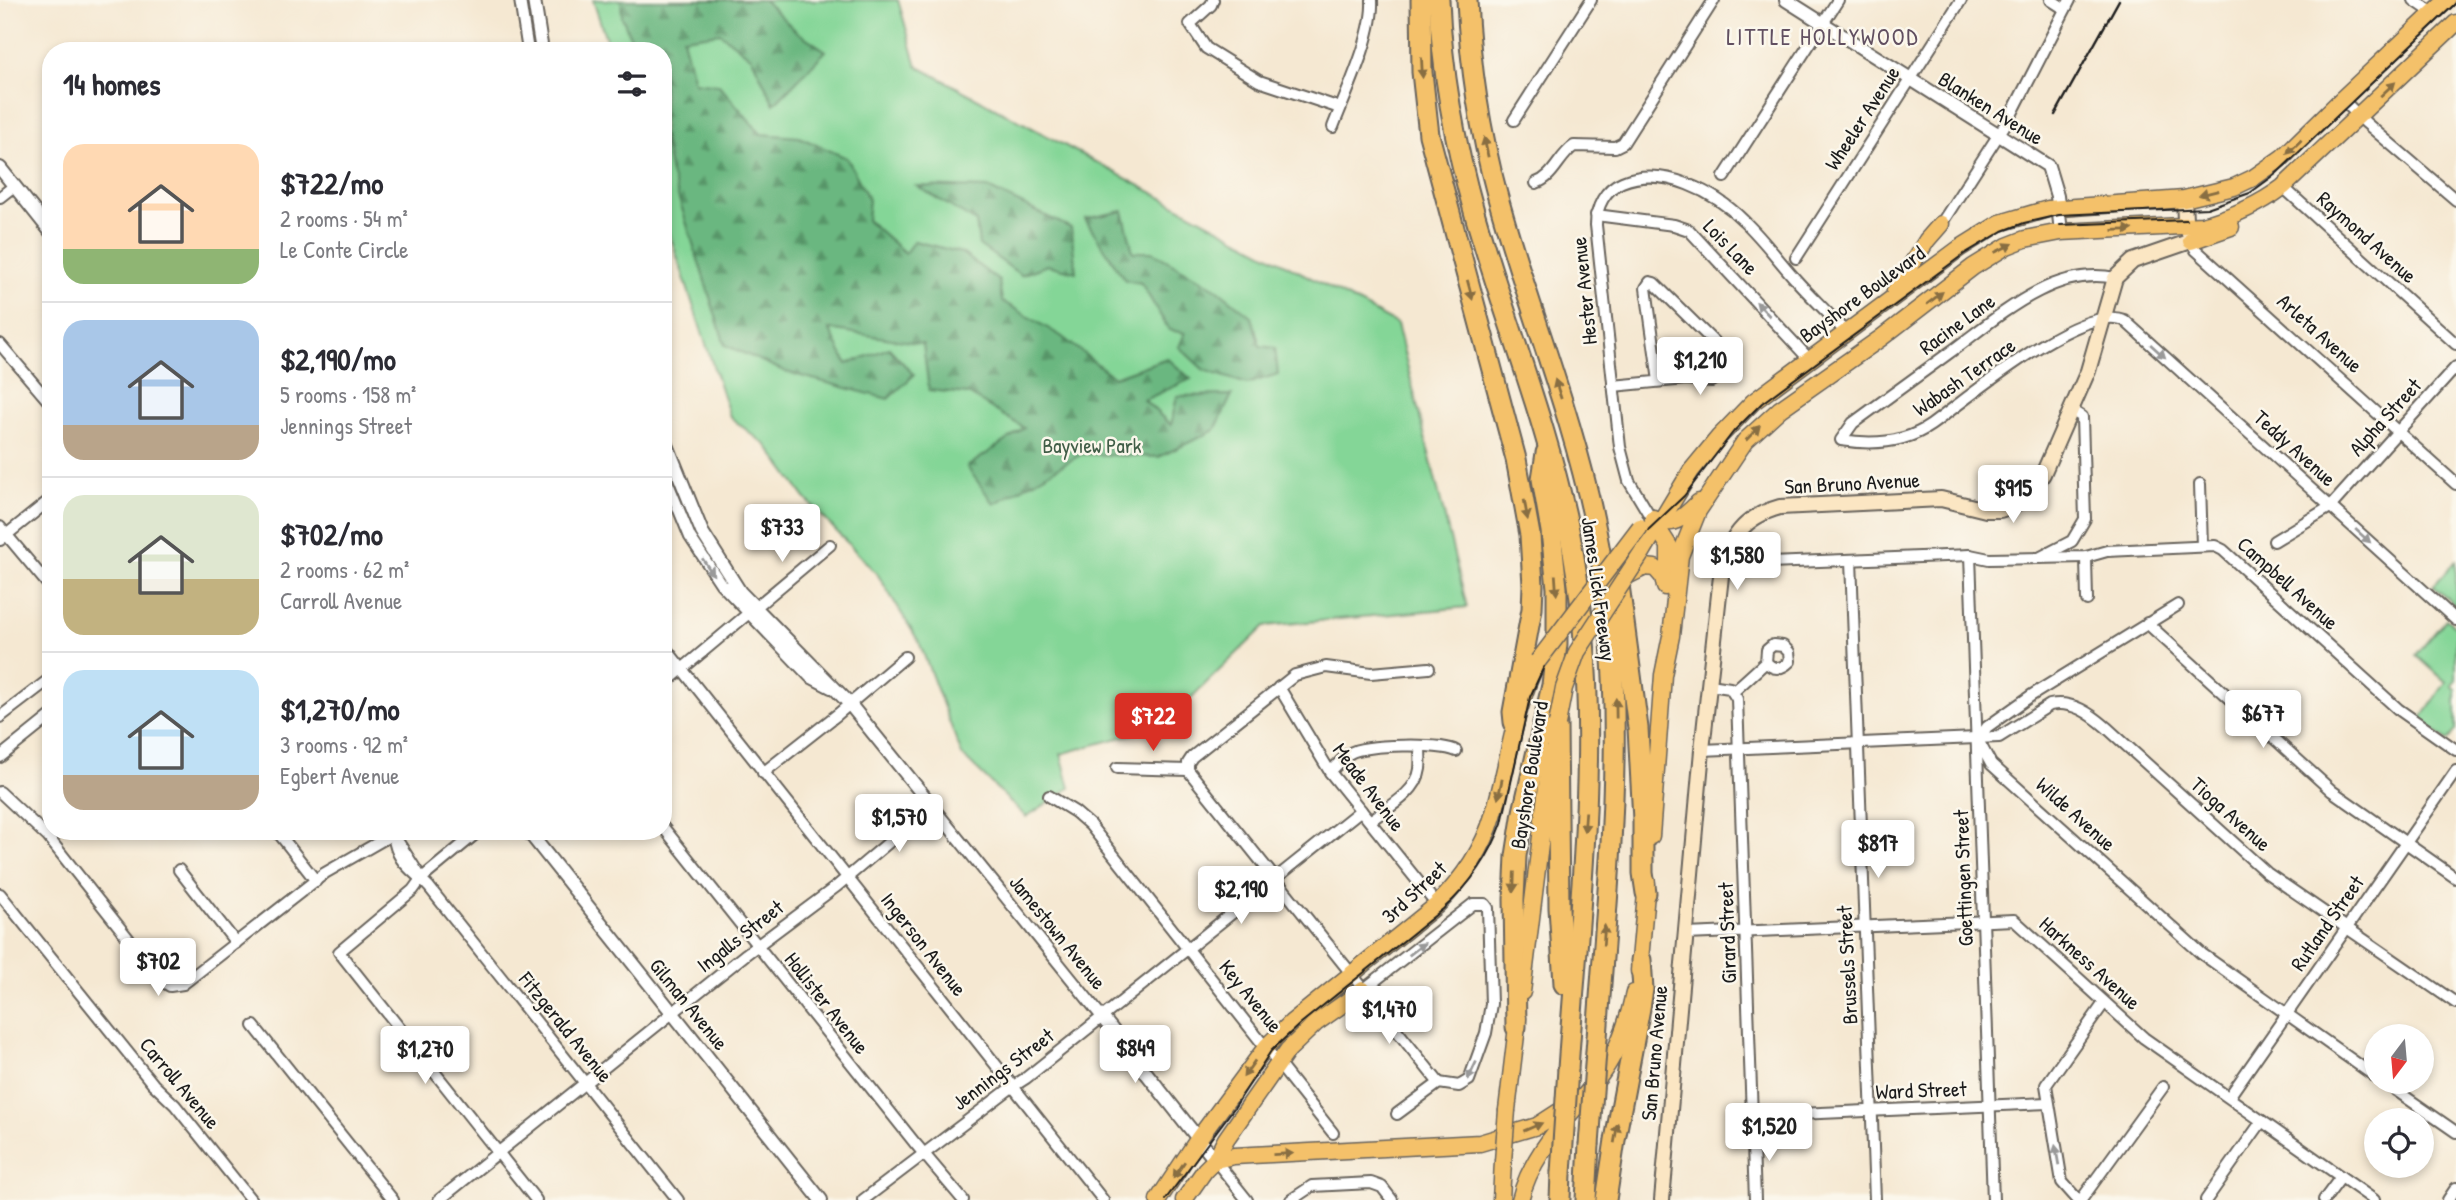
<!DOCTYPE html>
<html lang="en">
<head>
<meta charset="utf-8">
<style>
  body { margin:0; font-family:"Patrick Hand",sans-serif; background:#f2f2f3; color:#2b2b33; height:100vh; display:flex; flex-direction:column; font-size:26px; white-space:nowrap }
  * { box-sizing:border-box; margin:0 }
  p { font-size:23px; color:#7c7c81 }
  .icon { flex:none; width:38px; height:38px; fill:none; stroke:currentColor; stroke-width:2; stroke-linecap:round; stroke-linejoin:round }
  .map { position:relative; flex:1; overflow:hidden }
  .panel { position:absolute; left:42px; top:42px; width:630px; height:798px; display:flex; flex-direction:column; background:#fff; border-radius:28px; box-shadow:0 4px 10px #0003 }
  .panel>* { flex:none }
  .needle { width:46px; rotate:196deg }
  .fabs { position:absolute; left:2364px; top:1024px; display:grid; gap:14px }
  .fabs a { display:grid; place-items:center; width:70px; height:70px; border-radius:50%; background:#fff; box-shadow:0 4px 10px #0003; font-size:35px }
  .price { position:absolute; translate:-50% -60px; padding:0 16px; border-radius:7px; background:#fff; color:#222; font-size:23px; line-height:46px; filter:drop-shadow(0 2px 4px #0008) }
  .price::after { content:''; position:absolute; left:50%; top:42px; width:21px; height:16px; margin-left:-10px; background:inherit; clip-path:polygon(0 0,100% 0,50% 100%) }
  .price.on { background:#d93025; color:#fff }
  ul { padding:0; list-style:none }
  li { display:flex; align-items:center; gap:21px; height:175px; padding:0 21px }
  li+li { border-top:2px solid #e1e1e2 }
  li span { display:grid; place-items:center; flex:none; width:196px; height:140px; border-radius:21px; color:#555 }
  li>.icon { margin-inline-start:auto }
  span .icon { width:84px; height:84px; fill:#fffc; stroke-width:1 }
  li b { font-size:30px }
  h2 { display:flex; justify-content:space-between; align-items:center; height:84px; padding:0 21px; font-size:30px }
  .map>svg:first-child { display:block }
  .green { fill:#84d697; stroke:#50795a; stroke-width:2 }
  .forest { fill:url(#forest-firs); stroke:#446a4e; stroke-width:2 }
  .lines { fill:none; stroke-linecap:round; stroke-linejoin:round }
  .minor-casing { stroke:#68635c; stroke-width:14 }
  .tertiary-casing { stroke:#68635c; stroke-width:16 }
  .secondary-casing { stroke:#68635c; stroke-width:18 }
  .primary-casing { stroke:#68635c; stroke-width:19 }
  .motorway-casing { stroke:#68635c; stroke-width:23 }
  .minor { stroke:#fff; stroke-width:10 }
  .tertiary { stroke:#fff; stroke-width:12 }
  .secondary { stroke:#fbe6c3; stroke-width:14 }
  .primary { stroke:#f4c16a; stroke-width:16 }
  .motorway { stroke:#f4c16a; stroke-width:19 }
  .tram { stroke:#1c1c1c; stroke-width:2 }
  .rail { stroke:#1c1c1c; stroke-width:2.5 }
  .primary-bridge-casing { stroke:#68635c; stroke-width:19; stroke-linecap:butt }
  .motorway-bridge-casing { stroke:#68635c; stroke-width:23; stroke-linecap:butt }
  .primary-bridge { stroke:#f4c16a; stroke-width:16 }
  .motorway-bridge { stroke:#f4c16a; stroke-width:19 }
  .oneway { fill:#886e43 }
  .oneway2 { fill:#999 }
  .labels { text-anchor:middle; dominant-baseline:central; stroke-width:5; stroke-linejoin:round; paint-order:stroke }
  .street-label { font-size:21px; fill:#1c1c1c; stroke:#fbf7ec }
  .park-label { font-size:21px; fill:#405d47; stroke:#fbf7ec }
  .neighbourhood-label { font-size:23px; letter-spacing:2px; fill:#614f60; stroke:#fbf7ec }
</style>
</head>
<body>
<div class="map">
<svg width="2456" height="1200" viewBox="0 0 2456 1200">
  <defs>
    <pattern id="forest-firs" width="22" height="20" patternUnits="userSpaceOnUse" patternTransform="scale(1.75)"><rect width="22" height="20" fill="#6bb780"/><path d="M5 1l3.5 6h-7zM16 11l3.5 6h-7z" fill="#579468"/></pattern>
  </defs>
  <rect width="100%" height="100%" fill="#fbf7ec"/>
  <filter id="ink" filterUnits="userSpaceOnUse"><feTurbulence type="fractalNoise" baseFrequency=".0143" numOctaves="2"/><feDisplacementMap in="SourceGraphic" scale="14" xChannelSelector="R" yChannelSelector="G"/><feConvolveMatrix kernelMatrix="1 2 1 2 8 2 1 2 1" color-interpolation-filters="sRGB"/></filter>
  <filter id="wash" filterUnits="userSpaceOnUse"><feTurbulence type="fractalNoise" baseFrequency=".00686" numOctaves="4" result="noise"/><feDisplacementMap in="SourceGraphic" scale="28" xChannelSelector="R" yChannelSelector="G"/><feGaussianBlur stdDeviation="1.57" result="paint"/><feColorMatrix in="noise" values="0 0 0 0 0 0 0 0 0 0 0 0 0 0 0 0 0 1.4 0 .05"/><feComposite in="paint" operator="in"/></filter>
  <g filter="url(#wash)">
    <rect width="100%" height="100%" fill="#f5e8d2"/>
    <g class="green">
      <path d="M593,0H898L917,66L1397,324L1467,607L1265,626L1162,726L1061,754L1070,788L1026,817L962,755L919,642L878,575L805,498L767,446L730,417L663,214V51H610Z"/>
      <path d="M2456,561V603L2454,605L2433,586Z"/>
      <path d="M2446,619L2456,627V679L2452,686L2456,689V730L2448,741L2420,721L2446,682L2416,655Z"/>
    </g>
    <g class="forest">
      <path d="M621,0H764L796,31L826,51L774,104L752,58L720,33L683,38L694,82L719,85L761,134L799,137L847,158L869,200L867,220L905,253L914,241L962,253L999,281L1002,301L1061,336L1114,377L1167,358L1191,379L1144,400L1171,425L1177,396L1232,395L1215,430L1159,457L1082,454L994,504L967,467L1024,428L968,394L929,390L923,344L829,329L847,364L889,348L914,375L888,399L786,372L725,345L671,174L663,136V51H636L622,17Z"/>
      <path d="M917,186L988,188L1071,228L1076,272L1047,265L1021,275L979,245L976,222Z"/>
      <path d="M1123,211L1133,252H1152L1216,288L1252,317L1260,346L1275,348L1278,374L1247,384L1204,370L1179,347L1185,333L1169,330L1141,283L1125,280L1085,219Z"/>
    </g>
  </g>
  <g filter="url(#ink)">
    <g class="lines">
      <defs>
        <g id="minor">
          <path d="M520,0L528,51"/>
          <path d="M1213,0L1211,5L1190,24L1206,48L1259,81L1340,108"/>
          <path d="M2051,0L2065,9"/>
          <path d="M2414,0L2433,13"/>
          <path d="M2342,99L2366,123L2456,200"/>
          <path d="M1514,120L1591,0"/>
          <path d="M1333,127C1346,93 1374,35 1372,0"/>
          <path d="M1724,177L1838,0"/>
          <path d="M1536,183C1554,177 1559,156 1574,146L1615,147L1623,143L1714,0"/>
          <path d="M2283,187L2456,344"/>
          <path d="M0,197L14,186"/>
          <path d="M1596,215L1674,225L1689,230L1809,359"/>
          <path d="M1941,224L2010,117L2070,0"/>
          <path d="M2191,241L2196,250L2456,484"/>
          <path d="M1796,258L1961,0"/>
          <path d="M2115,278C2052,265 1996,319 1949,353C1917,376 1885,400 1853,423L1841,440C1872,445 1905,443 1931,425C1967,399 2081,302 2124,320L2456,620"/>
          <path d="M0,344L51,404"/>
          <path d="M1613,386L1686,379L1711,381C1724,374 1731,364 1722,350L1654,283L1650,282L1646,288L1659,381"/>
          <path d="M663,471L690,537L721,584L810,677L831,688"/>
          <path d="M2200,484L2202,546"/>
          <path d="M1650,516L1629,481L1620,447L1596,225C1596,207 1605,189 1622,182C1663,165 1715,192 1744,221C1763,239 1779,261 1797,281C1812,298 1830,314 1845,332"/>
          <path d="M0,527L51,588"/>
          <path d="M0,540L51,499"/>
          <path d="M2274,541L2330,507L2456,367"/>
          <path d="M1970,555L1993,1200"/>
          <path d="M2041,557L2072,541L2085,519L2082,417L2071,410"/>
          <path d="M2086,557L2087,600"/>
          <path d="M1851,560L1875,1200"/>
          <path d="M1723,565L1970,555L1989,559L2086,557L2107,551L2215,546L2223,550L2398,709L2456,750"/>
          <path d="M51,594L48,610L51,618"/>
          <path d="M2147,623L2332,791L2456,878"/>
          <path d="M663,645L1103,1200"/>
          <path d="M1429,668L1371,673L1326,667L1295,675L1192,757L1188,763V770L1439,1083"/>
          <path d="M663,685L830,545"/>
          <path d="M1710,685L1730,688L1737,699L1755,1200"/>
          <path d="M1279,687L1330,772L1437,905"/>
          <path d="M1734,691L1766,662L1767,650L1773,645L1783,646L1789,652L1790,661C1782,669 1774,671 1766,662"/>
          <path d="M0,717L51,678"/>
          <path d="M1978,740L1987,727L2032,695L2178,605"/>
          <path d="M1979,742L1991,764L2202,954L2376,1077"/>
          <path d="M1702,750L1999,737L2050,705C2072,700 2091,714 2106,727L2267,873L2456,1003"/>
          <path d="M0,757L51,716"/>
          <path d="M1117,768L1188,770"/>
          <path d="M1330,772C1336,766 1343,758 1350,753C1364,744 1442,743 1456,751"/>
          <path d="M763,773L838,714L905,657"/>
          <path d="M0,792L48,837L162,981L170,986L183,984L325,873L393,834"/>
          <path d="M1049,796L1075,812L1090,825L1333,1133"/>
          <path d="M1370,821C1387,808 1417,793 1420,769C1421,762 1420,754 1420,746"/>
          <path d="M663,827L914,1142L963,1200"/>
          <path d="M277,831L316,881"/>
          <path d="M479,831L421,879L413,890L339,952L536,1200"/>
          <path d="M393,834C397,864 411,868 429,887L678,1200"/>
          <path d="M395,837L420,876"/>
          <path d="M179,870L236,943"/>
          <path d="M0,894L153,1084L175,1105L251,1200"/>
          <path d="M1686,934L2014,920L2144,1038L2374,1200"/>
          <path d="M1363,990L1473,904H1485L1488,908L1491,1004L1486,1033L1469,1080L1459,1086L1439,1083L1397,1114"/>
          <path d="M254,1026L393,1200"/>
          <path d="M2384,1082L2456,1132"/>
          <path d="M2229,1097L2456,771"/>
          <path d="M1753,1116L2048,1103"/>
          <path d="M1215,1160L1247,1200"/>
          <path d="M439,1200L746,954L837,886L932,806L1102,1017"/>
          <path d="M863,1200L1012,1087L1026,1078L1361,810"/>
          <path d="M1291,1200L1312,1186L1371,1183L1382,1187L1392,1200"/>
          <path d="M2078,1200L2062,1182L2046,1085L2104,1003"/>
          <path d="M2081,1200L2163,1087"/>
          <path d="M2206,1200L2262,1121"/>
          <path d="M2324,1200L2341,1177"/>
          <path d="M2448,1200L2456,1188"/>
        </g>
        <g id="tertiary">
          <path d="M534,0L542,51"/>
          <path d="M1786,0L2048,166L2057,196L2061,232"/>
          <path d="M0,168L51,232"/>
          <path d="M663,435L702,532L740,592L848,702L932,806"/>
          <path d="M528,831L821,1200"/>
          <path d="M1102,1017L1215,1160"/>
        </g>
        <path id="secondary" d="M1662,1200L1702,750L1721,576C1728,539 1743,517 1780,507L1941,499L1986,510H2000L2012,506L2028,495L2043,474L2088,371L2115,278L2133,261L2191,241L2185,220L2184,199"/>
        <g id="primary">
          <path d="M2191,241L2231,227"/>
          <path d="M1895,291L1927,240L1941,224"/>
          <path d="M1653,518C1672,530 1685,516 1699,502"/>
          <path d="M1653,521L1669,546V575"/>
          <path d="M1643,551L1691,471L1719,437L1753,402L1960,248L2000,223L2048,209L2184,199L2234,187L2253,178L2283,157L2342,99L2447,0"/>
          <path d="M1629,575L1645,567L1655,568L1663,577L1665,587"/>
          <path d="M1651,836L1663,675L1671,636L1680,556L1698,511L1745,441L1780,409L1881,338L1973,267L2007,246L2025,239L2061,232L2202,225C2232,217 2258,206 2283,187L2456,23"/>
          <path d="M1639,971L1647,882"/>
          <path d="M1522,992L1551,754"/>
          <path d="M1507,1110L1518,1018"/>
          <path d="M1215,1160L1234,1156L1480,1143L1537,1126L1571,1104"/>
          <path d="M1158,1200L1199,1138L1267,1046L1291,1023L1437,905C1462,880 1483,850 1493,816C1509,764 1513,710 1538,661"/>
          <path d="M1184,1200L1205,1170L1215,1160L1226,1139L1288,1050L1316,1023L1363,990"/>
          <path d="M1501,1200L1503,1161"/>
          <path d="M1520,1200C1532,1150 1573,1114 1602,1073C1619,1049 1628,1022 1634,993"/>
        </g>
        <g id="motorway">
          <path d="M1421,0L1422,72L1429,135L1516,459L1530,535L1533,585L1532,609L1513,712L1514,722"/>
          <path d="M1439,0C1442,73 1455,145 1475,215C1505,320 1547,422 1569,530C1605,708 1580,889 1568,1069"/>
          <path d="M1467,0C1470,65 1480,131 1497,194C1527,305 1572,412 1595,525C1630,695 1609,866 1597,1038"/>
          <path d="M1618,577L1638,728L1643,820V873L1646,893"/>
          <path d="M1557,724L1559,908L1564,984"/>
          <path d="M1516,1027L1514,899L1516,856L1523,812L1552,685L1557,644V588L1551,531L1542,479L1546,453"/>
          <path d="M1560,1200L1561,1173"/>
          <path d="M1586,1200L1589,1145"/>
          <path d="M1606,1200L1615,1140L1640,1008L1643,989L1641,960"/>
        </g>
      </defs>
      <use href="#minor" class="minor-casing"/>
      <use href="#tertiary" class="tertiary-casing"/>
      <use href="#secondary" class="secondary-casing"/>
      <use href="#primary" class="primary-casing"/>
      <use href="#motorway" class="motorway-casing"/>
      <use href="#minor" class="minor"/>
      <use href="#tertiary" class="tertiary"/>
      <use href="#secondary" class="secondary"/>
      <use href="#primary" class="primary"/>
      <use href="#motorway" class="motorway"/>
      <g class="tram">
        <path d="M2060,225L2186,220"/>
        <path d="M1165,1200L1234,1108L1271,1051L1300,1024L1443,909C1470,885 1490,857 1502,823L1530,697L1552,649L1627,550L1684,496L1734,431L1762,403L1964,254L2003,231L2024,223L2059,215L2207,208L2250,193L2276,174L2456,3"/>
      </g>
      <path class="rail" d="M2055,115L2119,0"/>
      <defs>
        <g id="primary-bridge">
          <path d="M1538,661L1640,527"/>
          <path d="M1557,724L1564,688L1577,652L1643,551"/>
          <path d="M1503,1161L1507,1110"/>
        </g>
        <g id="motorway-bridge">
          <path d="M1589,1145L1597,1038"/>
          <path d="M1561,1173L1568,1069"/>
        </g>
      </defs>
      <use href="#primary-bridge" class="primary-bridge-casing"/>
      <use href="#motorway-bridge" class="motorway-bridge-casing"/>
      <use href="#primary-bridge" class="primary-bridge"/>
      <use href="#motorway-bridge" class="motorway-bridge"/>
    </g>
    <defs><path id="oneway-solid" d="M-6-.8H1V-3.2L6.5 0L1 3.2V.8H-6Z" transform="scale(1.75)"/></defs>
    <g class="oneway">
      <use href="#oneway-solid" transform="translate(1422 68) rotate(87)"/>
      <use href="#oneway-solid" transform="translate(2388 89) rotate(-43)"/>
      <use href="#oneway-solid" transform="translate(1486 147) rotate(-102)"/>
      <use href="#oneway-solid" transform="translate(2294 147) rotate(136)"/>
      <use href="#oneway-solid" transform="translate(2209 193) rotate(166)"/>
      <use href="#oneway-solid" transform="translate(2123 230) rotate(-2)"/>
      <use href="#oneway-solid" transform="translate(2004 248) rotate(-26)"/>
      <use href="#oneway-solid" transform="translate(1470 290) rotate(75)"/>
      <use href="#oneway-solid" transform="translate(1935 298) rotate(-38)"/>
      <use href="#oneway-solid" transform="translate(1558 389) rotate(-108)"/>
      <use href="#oneway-solid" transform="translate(1753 433) rotate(-46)"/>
      <use href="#oneway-solid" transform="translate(1526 510) rotate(80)"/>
      <use href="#oneway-solid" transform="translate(1556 585) rotate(86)"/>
      <use href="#oneway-solid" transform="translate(1616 708) rotate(-91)"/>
      <use href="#oneway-solid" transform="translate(1500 789) rotate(102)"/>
      <use href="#oneway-solid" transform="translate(1585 822) rotate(94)"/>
      <use href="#oneway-solid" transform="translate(1514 882) rotate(92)"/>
      <use href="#oneway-solid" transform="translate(1604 935) rotate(-86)"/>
      <use href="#oneway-solid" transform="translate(1249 1069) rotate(125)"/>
      <use href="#oneway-solid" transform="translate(1533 1127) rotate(-23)"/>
      <use href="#oneway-solid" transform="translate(1616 1133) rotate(-80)"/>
      <use href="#oneway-solid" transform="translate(1283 1154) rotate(-3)"/>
      <use href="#oneway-solid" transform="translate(1179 1170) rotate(124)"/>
    </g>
    <g class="oneway2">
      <use href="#oneway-solid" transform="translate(1763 309) rotate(-133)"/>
      <use href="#oneway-solid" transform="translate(2158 351) rotate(42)"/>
      <use href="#oneway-solid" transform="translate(2363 536) rotate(42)"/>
      <use href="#oneway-solid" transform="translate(708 567) rotate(56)"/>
      <use href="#oneway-solid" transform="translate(1417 949) rotate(-38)"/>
      <use href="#oneway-solid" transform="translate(1472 1071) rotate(115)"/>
      <use href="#oneway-solid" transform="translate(2057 1155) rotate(-100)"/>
    </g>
  </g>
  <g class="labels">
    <g class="street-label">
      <text transform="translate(1991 108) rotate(32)">Blanken Avenue</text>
      <text transform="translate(1862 118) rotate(-57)">Wheeler Avenue</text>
      <text transform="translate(2367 237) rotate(42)">Raymond Avenue</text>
      <text transform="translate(1731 247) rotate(46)">Lois Lane</text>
      <text transform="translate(1584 291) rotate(-96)">Hester Avenue</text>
      <text transform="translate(1862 294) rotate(-36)">Bayshore Boulevard</text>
      <text transform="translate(1957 324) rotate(-36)">Racine Lane</text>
      <text transform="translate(2320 333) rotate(42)">Arleta Avenue</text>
      <text transform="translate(1964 377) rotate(-35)">Wabash Terrace</text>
      <text transform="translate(2385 417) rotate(-48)">Alpha Street</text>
      <text transform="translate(2295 448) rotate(42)">Teddy Avenue</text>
      <text transform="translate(1852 483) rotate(-3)">San Bruno Avenue</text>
      <text transform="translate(2288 583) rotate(42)">Campbell Avenue</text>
      <text transform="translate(1599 589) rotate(82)">James Lick Freeway</text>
      <text transform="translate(1529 775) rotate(-81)">Bayshore Boulevard</text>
      <text transform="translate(1369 787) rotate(53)">Meade Avenue</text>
      <text transform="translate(2076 814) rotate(42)">Wilde Avenue</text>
      <text transform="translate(2231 814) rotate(42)">Tioga Avenue</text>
      <text transform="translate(1963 878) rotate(-92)">Goettingen Street</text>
      <text transform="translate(1414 892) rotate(-43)">3rd Street</text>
      <text transform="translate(2327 923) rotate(-55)">Rutland Street</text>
      <text transform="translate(1058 932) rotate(51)">Jamestown Avenue</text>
      <text transform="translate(1727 933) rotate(-92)">Girard Street</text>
      <text transform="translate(740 936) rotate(-38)">Ingalls Street</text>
      <text transform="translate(924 944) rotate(52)">Ingerson Avenue</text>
      <text transform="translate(2090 963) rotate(42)">Harkness Avenue</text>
      <text transform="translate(1847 965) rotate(-93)">Brussels Street</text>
      <text transform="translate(1251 996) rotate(51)">Key Avenue</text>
      <text transform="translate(827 1003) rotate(52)">Hollister Avenue</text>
      <text transform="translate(689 1004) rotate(51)">Gilman Avenue</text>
      <text transform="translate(566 1027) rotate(51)">Fitzgerald Avenue</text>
      <text transform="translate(1654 1053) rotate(-85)">San Bruno Avenue</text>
      <text transform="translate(1003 1069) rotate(-37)">Jennings Street</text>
      <text transform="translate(180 1083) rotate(50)">Carroll Avenue</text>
      <text transform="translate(1921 1090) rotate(-2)">Ward Street</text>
    </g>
    <g class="park-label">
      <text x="1092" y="445">Bayview Park</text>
    </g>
    <g class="neighbourhood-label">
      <text x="1823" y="36">LITTLE HOLLYWOOD</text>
    </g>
  </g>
</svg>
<div class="fabs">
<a><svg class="needle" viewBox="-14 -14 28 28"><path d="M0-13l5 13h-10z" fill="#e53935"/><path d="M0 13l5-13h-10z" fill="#7c7c81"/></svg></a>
<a><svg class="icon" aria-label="locate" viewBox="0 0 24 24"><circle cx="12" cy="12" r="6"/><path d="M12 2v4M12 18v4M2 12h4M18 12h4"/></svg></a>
</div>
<b class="price" style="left:1700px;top:397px">$1,210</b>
<b class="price" style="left:2013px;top:525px">$915</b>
<b class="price" style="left:782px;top:564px">$733</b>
<b class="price" style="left:1737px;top:592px">$1,580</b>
<b class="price" style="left:2263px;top:750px">$677</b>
<b class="price on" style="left:1153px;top:753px">$722</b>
<b class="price" style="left:899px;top:854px">$1,570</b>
<b class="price" style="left:1878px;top:880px">$817</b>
<b class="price" style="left:1241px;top:926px">$2,190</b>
<b class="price" style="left:158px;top:998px">$702</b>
<b class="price" style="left:1389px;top:1046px">$1,470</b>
<b class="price" style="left:1135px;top:1085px">$849</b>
<b class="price" style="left:425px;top:1086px">$1,270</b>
<b class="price" style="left:1769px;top:1163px">$1,520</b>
<section class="panel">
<h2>14 homes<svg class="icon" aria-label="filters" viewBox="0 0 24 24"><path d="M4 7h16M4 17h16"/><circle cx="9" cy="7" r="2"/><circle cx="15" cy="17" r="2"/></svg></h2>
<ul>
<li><span style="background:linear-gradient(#ffd9b3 75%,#8fb573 0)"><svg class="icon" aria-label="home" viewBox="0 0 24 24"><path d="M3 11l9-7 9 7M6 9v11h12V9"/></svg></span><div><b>$722/mo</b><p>2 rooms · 54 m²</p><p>Le Conte Circle</p></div></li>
<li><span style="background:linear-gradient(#a9c7e8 75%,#b9a48a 0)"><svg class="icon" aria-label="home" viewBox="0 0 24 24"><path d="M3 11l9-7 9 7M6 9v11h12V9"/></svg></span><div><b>$2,190/mo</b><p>5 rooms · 158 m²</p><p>Jennings Street</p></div></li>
<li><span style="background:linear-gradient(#dfe7d0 60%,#c2b280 0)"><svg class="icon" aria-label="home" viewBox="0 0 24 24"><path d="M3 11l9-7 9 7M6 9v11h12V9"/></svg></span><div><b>$702/mo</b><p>2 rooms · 62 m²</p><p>Carroll Avenue</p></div></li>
<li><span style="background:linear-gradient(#bfe0f5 75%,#b9a48a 0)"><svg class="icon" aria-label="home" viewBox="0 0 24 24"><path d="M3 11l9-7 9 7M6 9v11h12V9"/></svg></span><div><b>$1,270/mo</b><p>3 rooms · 92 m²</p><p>Egbert Avenue</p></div></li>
</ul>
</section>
</div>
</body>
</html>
